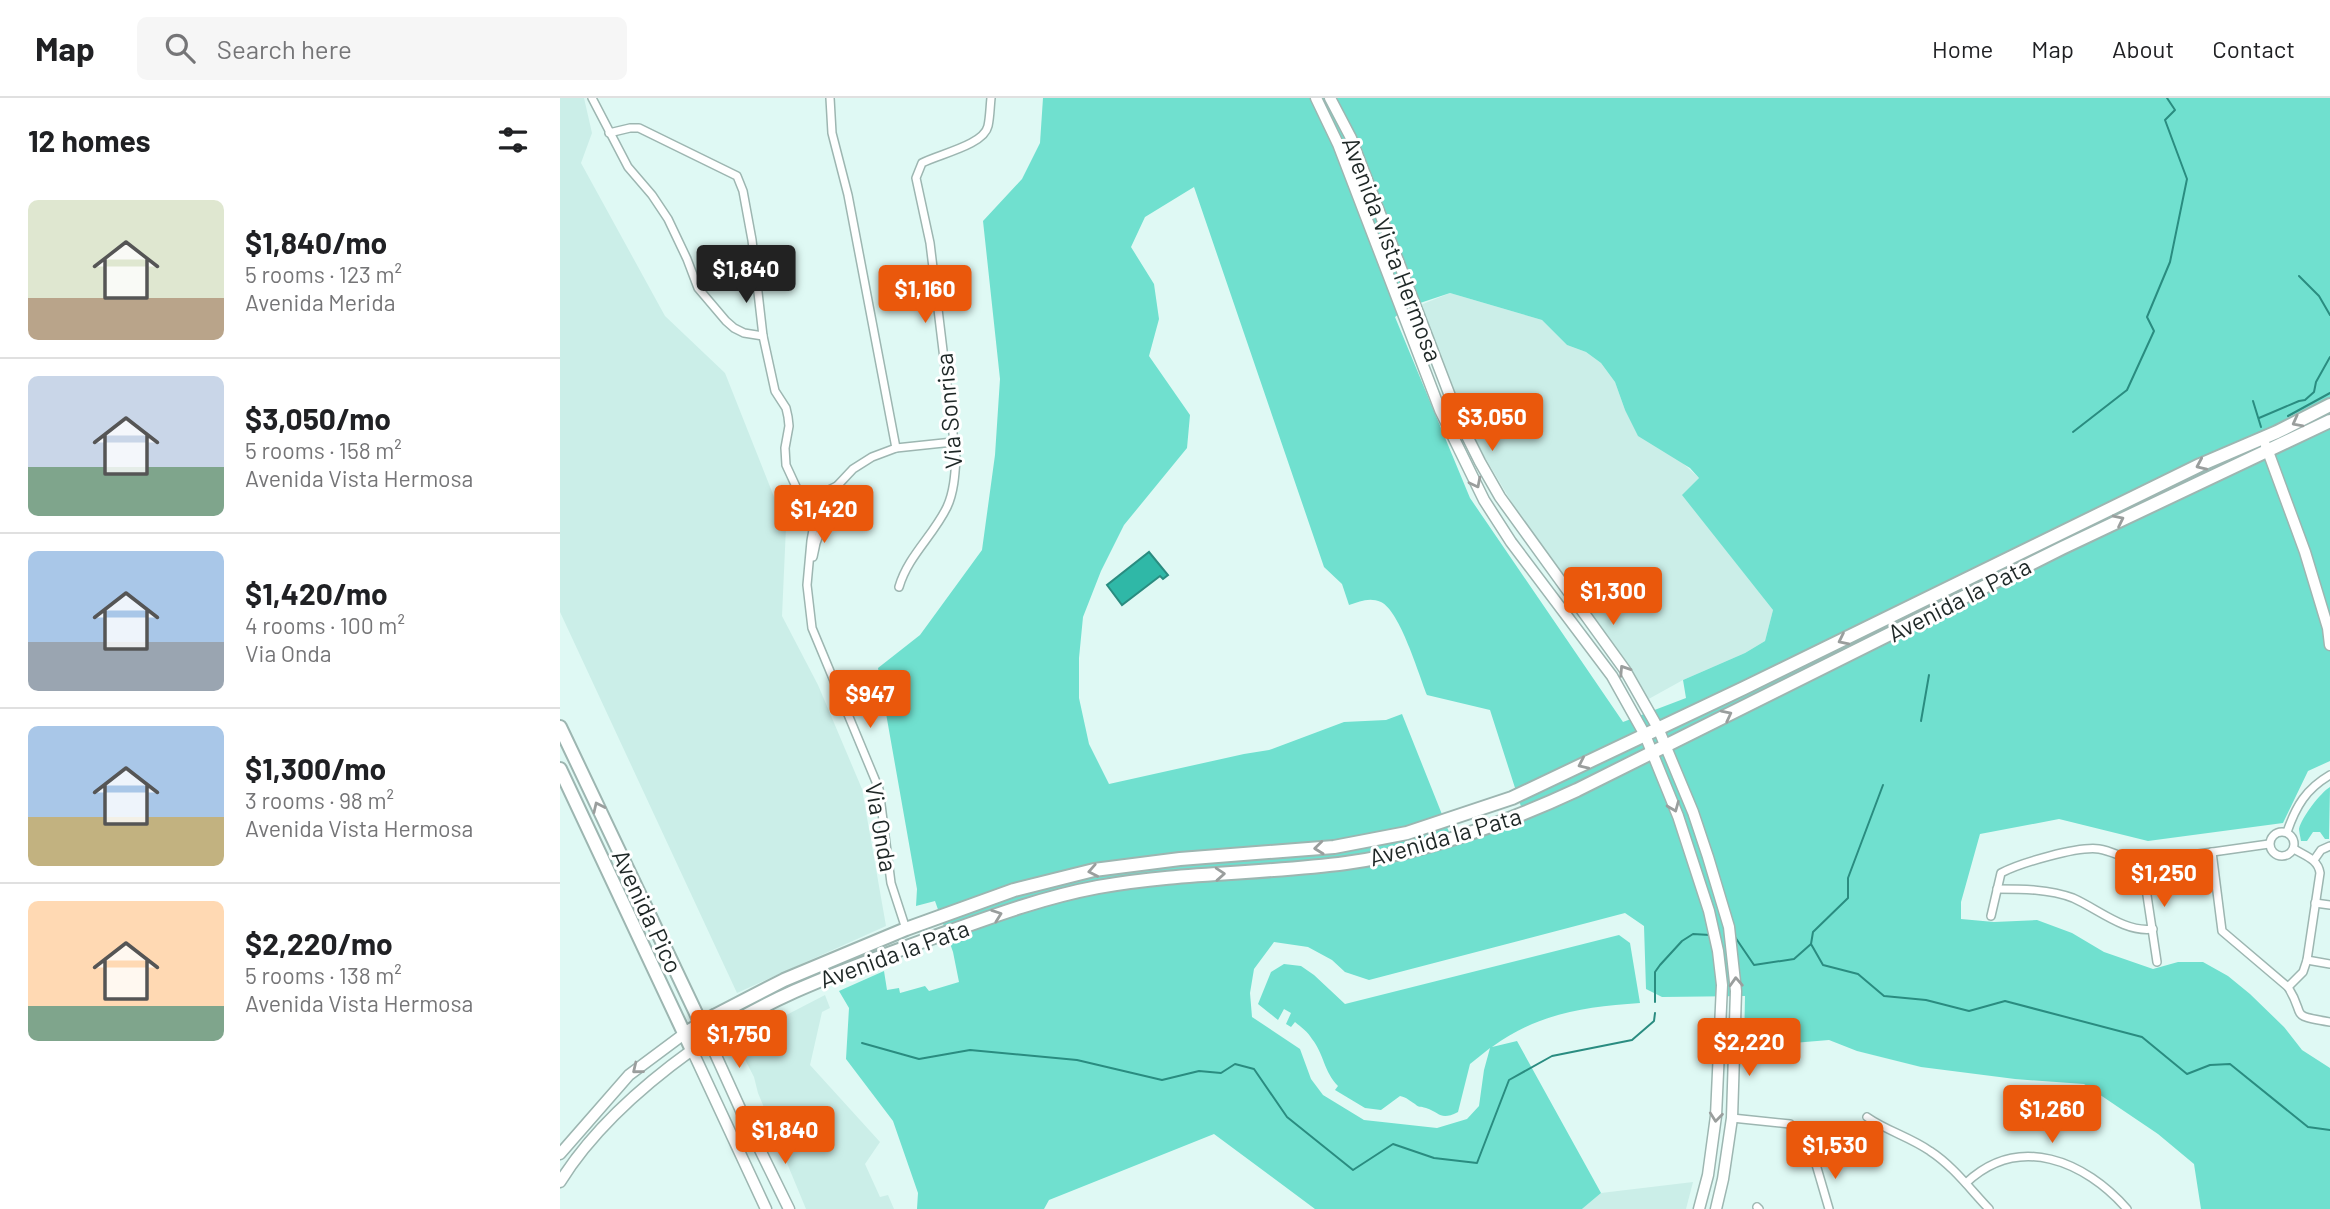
<!DOCTYPE html>
<html lang="en">
<head>
<meta charset="utf-8">
<style>
  body { margin:0; font-family:Barlow,sans-serif; background:#f6f6f6; color:#202124; height:100vh; display:flex; flex-direction:column; font-size:26px; white-space:nowrap }
  * { box-sizing:border-box; margin:0 }
  p { font-size:23px; color:#757577 }
  .icon { flex:none; width:38px; height:38px; fill:none; stroke:currentColor; stroke-width:2; stroke-linecap:round; stroke-linejoin:round }
  .map { position:relative; flex:1; overflow:hidden }
  .panel { display:flex; flex-direction:column; background:#fff; width:560px }
  .panel>* { flex:none }
  .price { position:absolute; translate:-50% -60px; padding:0 16px; border-radius:7px; background:#ea580c; color:#fff; font-size:23px; line-height:46px; filter:drop-shadow(0 2px 4px #0008) }
  .price::after { content:''; position:absolute; left:50%; top:42px; width:21px; height:16px; margin-left:-10px; background:inherit; clip-path:polygon(0 0,100% 0,50% 100%) }
  .price.active { background:#222; color:#fff }
  ul { padding:0; list-style:none }
  li { display:flex; align-items:center; gap:21px; height:175px; padding:0 28px }
  li+li { border-top:2px solid #e0e0e0 }
  li span { display:grid; place-items:center; flex:none; width:196px; height:140px; border-radius:10px; color:#555 }
  li>.icon { margin-inline-start:auto }
  span .icon { width:84px; height:84px; fill:#fffc; stroke-width:1 }
  li b { font-size:30px }
  h2 { display:flex; justify-content:space-between; align-items:center; height:84px; padding:0 28px; font-size:30px }
  header { display:flex; align-items:center; gap:42px; box-sizing:border-box; height:98px; padding:0 35px; background:#fff; border-bottom:2px solid #e0e0e0 }
  header strong { font-size:33px }
  nav { display:flex; gap:38px; margin-inline-start:auto; font-size:24px }
  .search { width:490px; height:63px; background:#f6f6f6; display:flex; align-items:center; gap:18px; box-sizing:border-box; padding:0 24px; border-radius:10px; color:#757577; font-size:26px }
  main { display:flex; flex:1; min-height:0 }
  .map>svg:first-child { display:block }
  .built { fill:#cbeee8 }
  .green { fill:#70e0cf; fill-rule:evenodd }
  .water { fill:#2fb8a7; stroke:#2a8c80; stroke-width:2 }
  .lines { fill:none; stroke-linecap:round; stroke-linejoin:round }
  .stream { stroke:#2a8c80; stroke-width:2 }
  .street-casing { stroke:#9db6b1; stroke-width:10 }
  .secondary-casing { stroke:#9db6b1; stroke-width:13 }
  .highway-casing { stroke:#9db6b1; stroke-width:16 }
  .street { stroke:#fff; stroke-width:7 }
  .secondary { stroke:#fff; stroke-width:10 }
  .highway { stroke:#fff; stroke-width:12 }
  .oneway { stroke:#9a9e9d }
  .labels { text-anchor:middle; dominant-baseline:central; stroke-width:6; stroke-linejoin:round; paint-order:stroke }
  .street-label { font-size:24px; fill:#1e2726; stroke:#fff }
</style>
</head>
<body>
<header>
<strong>Map</strong>
<div class="search"><svg class="icon" aria-label="search" viewBox="0 0 24 24"><circle cx="10" cy="10" r="6"/><path d="M15 15l6 6"/></svg>Search here</div>
<nav><a>Home</a><a>Map</a><a>About</a><a>Contact</a></nav>
</header>
<main>
<section class="panel">
<h2>12 homes<svg class="icon" aria-label="filters" viewBox="0 0 24 24"><path d="M4 7h16M4 17h16"/><circle cx="9" cy="7" r="2"/><circle cx="15" cy="17" r="2"/></svg></h2>
<ul>
<li><span style="background:linear-gradient(#dfe7d0 70%,#b9a48a 0)"><svg class="icon" aria-label="home" viewBox="0 0 24 24"><path d="M3 11l9-7 9 7M6 9v11h12V9"/></svg></span><div><b>$1,840/mo</b><p>5 rooms · 123 m²</p><p>Avenida Merida</p></div></li>
<li><span style="background:linear-gradient(#c9d6e8 65%,#7fa58c 0)"><svg class="icon" aria-label="home" viewBox="0 0 24 24"><path d="M3 11l9-7 9 7M6 9v11h12V9"/></svg></span><div><b>$3,050/mo</b><p>5 rooms · 158 m²</p><p>Avenida Vista Hermosa</p></div></li>
<li><span style="background:linear-gradient(#a9c7e8 65%,#9aa5b1 0)"><svg class="icon" aria-label="home" viewBox="0 0 24 24"><path d="M3 11l9-7 9 7M6 9v11h12V9"/></svg></span><div><b>$1,420/mo</b><p>4 rooms · 100 m²</p><p>Via Onda</p></div></li>
<li><span style="background:linear-gradient(#a9c7e8 65%,#c2b280 0)"><svg class="icon" aria-label="home" viewBox="0 0 24 24"><path d="M3 11l9-7 9 7M6 9v11h12V9"/></svg></span><div><b>$1,300/mo</b><p>3 rooms · 98 m²</p><p>Avenida Vista Hermosa</p></div></li>
<li><span style="background:linear-gradient(#ffd9b3 75%,#7fa58c 0)"><svg class="icon" aria-label="home" viewBox="0 0 24 24"><path d="M3 11l9-7 9 7M6 9v11h12V9"/></svg></span><div><b>$2,220/mo</b><p>5 rooms · 138 m²</p><p>Avenida Vista Hermosa</p></div></li>
</ul>
</section>
<div class="map">
<svg width="1770" height="1111" viewBox="0 0 1770 1111">
  <rect width="100%" height="100%" fill="#dff9f4"/>
  <g class="built">
    <path d="M0,0H24L32,35L21,65L105,218L165,275L226,429L222,518L258,587L302,691L326,828L177,895L0,514Z"/>
    <path d="M890,195L982,222L1007,247L1026,254L1041,265L1055,284L1065,312L1139,380L1123,397L1213,512L1205,543L1185,555L1123,582L1085,603L971,437L904,324L858,208Z"/>
    <path d="M265,897L270,910L262,914L250,967L320,1044L305,1066L320,1099L328,1097L334,1111H246L198,995L194,979L179,950L182,940Z"/>
    <path d="M1133,1084L1126,1111H1022L1041,1095Z"/>
  </g>
  <g class="green">
    <path d="M483,0H1770V663L1748,673L1723,725L1588,743L1499,721L1420,736L1401,804V821L1434,824L1477,822L1512,835L1544,854L1593,871L1618,864H1643L1668,878L1690,896L1724,929L1742,952L1770,970V1111H1641L1634,1066L1598,1036L1524,986L1455,981L1361,969L1297,953L1269,942L1184,949L1185,898L1102,899L1086,891L1084,828L1065,815L809,882L785,874L772,862L748,849L714,844L694,871L690,895L692,919L740,951L751,981L763,997L804,1022L877,1030L907,1021L919,1008L924,972L930,950L910,966L898,1014C880,1023 881,1015 866,1010C860,1008 859,1010 855,1006C848,1002 848,1000 840,998L821,1012L805,1010L775,992L778,988C764,974 764,956 752,941C748,934 741,929 735,924L731,929L726,926L731,915L724,911L718,922L698,906L711,874L724,866L741,868L754,877L785,906L1059,837L1070,845L1080,905C1024,909 979,915 932,949L957,943L1041,1095L1022,1111H755L654,1036L489,1102L484,1111H357L358,1095L333,1023L286,961L289,910L279,893L324,873L327,892L339,890L340,895L365,888L369,893L399,884L393,854L375,803L356,808L357,791L318,570L360,537L422,452L435,357L440,281L423,123L462,81L480,45ZM634,89L764,469L782,486L789,507C800,503 810,499 821,504C840,513 859,577 867,597L930,612L965,721L923,738L893,744L842,616L826,622L784,624L709,652L684,656L549,686L529,646L519,600V560L523,519L541,473L564,427L627,350L630,317L589,258L599,221L594,186L571,149L585,119ZM890,195L982,222L1007,247L1026,254L1041,265L1055,284L1065,312L1078,338L1130,370L1139,380L1122,397L1213,512L1205,543L1185,555L1123,582L1126,600L1063,624L910,400L835,219L848,209Z"/>
    <path d="M1770,689L1769,741H1765L1760,734H1753L1747,743H1741C1741,742 1739,733 1739,731C1741,720 1761,694 1770,689Z"/>
  </g>
  <path class="water" d="M589,454L608,477L603,481L600,478L562,507L547,487Z"/>
  <g class="lines">
    <g class="stream">
      <path d="M1739,178L1759,198L1770,217"/>
      <path d="M1693,303L1701,329"/>
      <path d="M1728,318L1770,295"/>
      <path d="M1699,320L1739,303L1745,302L1754,294L1756,284L1770,259"/>
      <path d="M1513,334L1567,292L1594,233L1587,219L1610,164L1627,81L1605,22L1615,12L1607,0"/>
      <path d="M1361,623L1369,577"/>
      <path d="M1173,839H1175L1194,867L1234,861L1251,846L1263,867L1298,876L1324,898L1366,902L1409,913L1445,903L1582,939L1627,976L1650,967L1670,966L1748,1029L1770,1032"/>
      <path d="M1251,846L1253,834L1288,800V780L1323,687"/>
      <path d="M1095,904V874L1100,867L1122,843L1133,836L1150,837"/>
      <path d="M302,945L359,961L410,952L517,962L602,982L639,973L661,975L675,966L694,971L727,1019L793,1072L833,1046L874,1060L917,1065L949,982L992,958L1072,942L1094,923L1095,915"/>
    </g>
    <defs>
      <g id="street">
        <path d="M32,0L68,69L92,97L108,121L127,161L138,190L166,223L174,230L184,235L203,238"/>
        <path d="M270,0L272,35L288,97L336,350"/>
        <path d="M49,35L70,30H79L177,78L183,93L192,142L203,238L215,293L226,310L228,319L229,328L225,350L226,367L250,419L268,428"/>
        <path d="M266,430L272,425L275,417L273,410L268,408"/>
        <path d="M253,459L256,445L277,388"/>
        <path d="M339,489C348,458 373,438 387,409C394,394 395,376 396,360L370,145L356,80L362,65C379,56 424,47 428,28C430,19 430,9 431,0"/>
        <circle cx="1722" cy="746" r="12"/>
        <path d="M1727,734C1736,708 1746,691 1770,677"/>
        <path d="M1652,754L1662,833L1728,889C1747,919 1727,917 1770,924"/>
        <path d="M1754,762L1761,752L1770,748"/>
        <path d="M1582,764L1597,864"/>
        <path d="M1437,791C1462,791 1489,791 1513,800C1538,811 1565,835 1593,831"/>
        <path d="M1755,805L1770,807"/>
        <path d="M1431,818L1441,775C1460,765 1518,748 1539,751C1553,753 1566,762 1582,764L1709,746"/>
        <path d="M346,831L331,785L319,691L252,530L247,487L251,443L255,421L262,402L269,392L277,388L293,371L312,359L336,350L393,344"/>
        <path d="M1747,862L1770,866"/>
        <path d="M1728,889L1743,874L1747,862L1760,775C1758,761 1745,758 1734,751"/>
        <path d="M1307,1019C1327,1033 1350,1039 1370,1053C1393,1068 1410,1091 1429,1111"/>
        <path d="M1172,1020L1230,1026"/>
        <path d="M1255,1063L1269,1111"/>
        <path d="M1406,1085C1459,1035 1525,1063 1567,1111"/>
        <path d="M1197,1109L1199,1111"/>
      </g>
      <g id="secondary">
        <path d="M756,0L778,46L880,312L924,402L951,444L1052,578L1085,637L1118,718L1149,813L1158,853L1162,887L1156,1018L1148,1077L1139,1111"/>
        <path d="M770,0L791,40L900,324L920,364L940,399L1065,572L1098,630L1133,714L1148,759L1169,829L1176,893L1172,1020L1163,1081L1156,1111"/>
        <path d="M1706,348L1745,454L1768,530L1770,547"/>
        <path d="M148,940L183,1017L229,1111"/>
        <path d="M0,1056L69,977L124,936"/>
        <path d="M0,1084C33,1031 82,988 132,952L206,1111"/>
      </g>
      <g id="highway">
        <path d="M0,629L144,932"/>
        <path d="M0,671L132,952C202,900 285,872 366,842C422,822 479,800 538,789C620,774 704,776 786,765C866,754 944,726 1017,692L1502,450L1770,323"/>
        <path d="M124,936L156,917L224,882L346,831L454,792L534,772L620,761L774,749L847,735L952,700L1184,590L1640,367L1717,334L1770,307"/>
      </g>
    </defs>
    <use href="#street" class="street-casing"/>
    <use href="#secondary" class="secondary-casing"/>
    <use href="#highway" class="highway-casing"/>
    <use href="#street" class="street"/>
    <use href="#secondary" class="secondary"/>
    <use href="#highway" class="highway"/>
  </g>
  <defs><path id="oneway-chevron" d="M-2-3.5L2.5 0L-2 3.5" fill="none" stroke-width="1.6" stroke-linecap="round" stroke-linejoin="round" transform="scale(1.75)"/></defs>
  <g class="oneway">
    <use href="#oneway-chevron" transform="translate(1737 324) rotate(152)"/>
    <use href="#oneway-chevron" transform="translate(1641 367) rotate(156)"/>
    <use href="#oneway-chevron" transform="translate(916 385) rotate(63)"/>
    <use href="#oneway-chevron" transform="translate(1559 422) rotate(-26)"/>
    <use href="#oneway-chevron" transform="translate(1283 542) rotate(154)"/>
    <use href="#oneway-chevron" transform="translate(1064 572) rotate(-123)"/>
    <use href="#oneway-chevron" transform="translate(1167 617) rotate(-27)"/>
    <use href="#oneway-chevron" transform="translate(1023 666) rotate(155)"/>
    <use href="#oneway-chevron" transform="translate(38 709) rotate(-115)"/>
    <use href="#oneway-chevron" transform="translate(1114 709) rotate(68)"/>
    <use href="#oneway-chevron" transform="translate(759 750) rotate(174)"/>
    <use href="#oneway-chevron" transform="translate(533 773) rotate(169)"/>
    <use href="#oneway-chevron" transform="translate(660 776) rotate(-4)"/>
    <use href="#oneway-chevron" transform="translate(437 817) rotate(-20)"/>
    <use href="#oneway-chevron" transform="translate(1176 884) rotate(-93)"/>
    <use href="#oneway-chevron" transform="translate(77 971) rotate(141)"/>
    <use href="#oneway-chevron" transform="translate(1156 1019) rotate(96)"/>
  </g>
  <g class="labels">
    <g class="street-label">
      <text transform="translate(833 151) rotate(69)">Avenida Vista Hermosa</text>
      <text transform="translate(388 313) rotate(-95)">Via Sonrisa</text>
      <text transform="translate(1399 501) rotate(-27)">Avenida la Pata</text>
      <text transform="translate(322 729) rotate(80)">Via Onda</text>
      <text transform="translate(885 738) rotate(-16)">Avenida la Pata</text>
      <text transform="translate(88 813) rotate(65)">Avenida Pico</text>
      <text transform="translate(334 855) rotate(-20)">Avenida la Pata</text>
    </g>
  </g>
</svg>
<b class="price active" style="left:186px;top:207px">$1,840</b>
<b class="price" style="left:365px;top:227px">$1,160</b>
<b class="price" style="left:932px;top:355px">$3,050</b>
<b class="price" style="left:264px;top:447px">$1,420</b>
<b class="price" style="left:1053px;top:529px">$1,300</b>
<b class="price" style="left:310px;top:632px">$947</b>
<b class="price" style="left:1604px;top:811px">$1,250</b>
<b class="price" style="left:179px;top:972px">$1,750</b>
<b class="price" style="left:1189px;top:980px">$2,220</b>
<b class="price" style="left:1492px;top:1047px">$1,260</b>
<b class="price" style="left:225px;top:1068px">$1,840</b>
<b class="price" style="left:1275px;top:1083px">$1,530</b>
</div>
</main>
</body>
</html>
